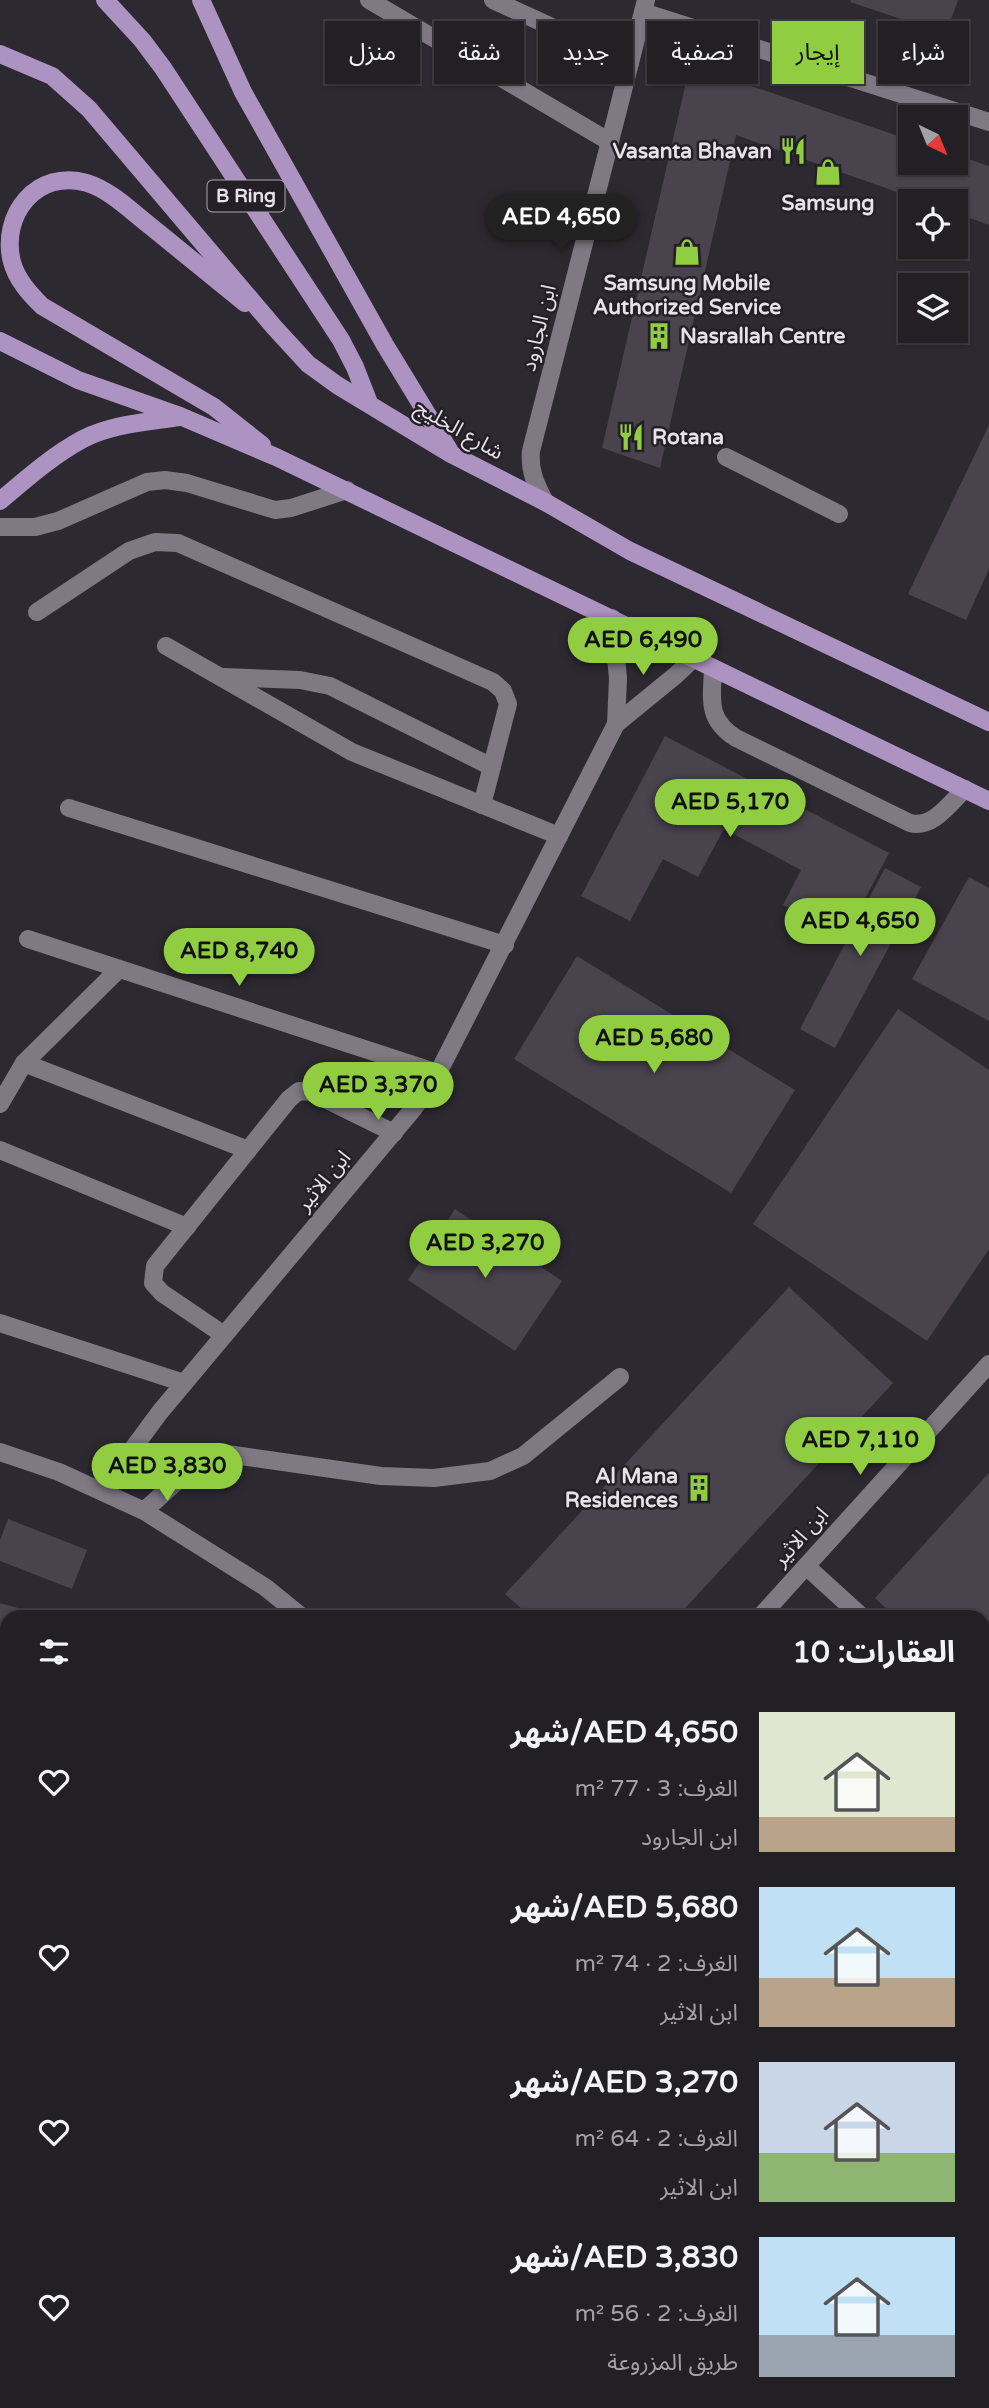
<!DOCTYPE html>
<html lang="ar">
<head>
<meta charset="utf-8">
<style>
  body { margin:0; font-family:"Varela Round","Noto Sans Arabic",sans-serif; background:#2e2c32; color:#f1f3f6; direction:rtl; height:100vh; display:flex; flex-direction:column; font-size:26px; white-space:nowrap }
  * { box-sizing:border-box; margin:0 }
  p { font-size:23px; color:#a2a2a7 }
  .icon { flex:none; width:38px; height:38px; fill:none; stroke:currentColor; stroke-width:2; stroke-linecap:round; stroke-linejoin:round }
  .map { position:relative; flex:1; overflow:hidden; direction:ltr }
  .sheet { position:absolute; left:0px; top:1610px; width:990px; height:798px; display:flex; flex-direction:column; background:#221f25; border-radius:21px 21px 0 0; box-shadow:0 2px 5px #0004,0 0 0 2px #3f3d42; direction:rtl }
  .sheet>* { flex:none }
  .hud { position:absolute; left:21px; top:21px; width:948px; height:63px; direction:rtl; display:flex; gap:14px }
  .needle { width:46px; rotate:137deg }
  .tools { position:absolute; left:898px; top:105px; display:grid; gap:14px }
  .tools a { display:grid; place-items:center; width:70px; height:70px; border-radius:0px; background:#221f25; box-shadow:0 2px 5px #0004,0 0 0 2px #3f3d42; font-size:35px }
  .price { position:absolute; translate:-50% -60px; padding:0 16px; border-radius:24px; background:#91cd40; color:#111; font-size:23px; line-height:46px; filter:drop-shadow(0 2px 4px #0008) }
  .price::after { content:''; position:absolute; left:50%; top:42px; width:21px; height:16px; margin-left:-10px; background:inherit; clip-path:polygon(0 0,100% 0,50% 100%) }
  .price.selected { background:#222; color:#fff }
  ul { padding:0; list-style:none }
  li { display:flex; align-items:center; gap:21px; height:175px; padding:0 35px }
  li span { display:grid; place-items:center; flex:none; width:196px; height:140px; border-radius:0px; color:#555 }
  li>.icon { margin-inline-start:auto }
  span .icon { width:84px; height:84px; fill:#fffc; stroke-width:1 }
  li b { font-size:30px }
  h2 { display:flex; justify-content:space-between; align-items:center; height:84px; padding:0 35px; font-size:30px }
  .tag { padding:0 24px; border-radius:0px; background:#221f25; box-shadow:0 2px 5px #0004,0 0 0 2px #3f3d42; font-size:24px; line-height:63px }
  .tag.selected { background:#91cd40; color:#111 }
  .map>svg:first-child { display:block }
  .building { fill:#48434c }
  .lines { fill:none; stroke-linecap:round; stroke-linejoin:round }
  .service { stroke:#7e7983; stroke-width:18 }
  .minor { stroke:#7e7983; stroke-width:18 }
  .primary { stroke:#ad93c1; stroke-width:18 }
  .labels { text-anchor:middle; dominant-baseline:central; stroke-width:5; stroke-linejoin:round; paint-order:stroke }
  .shield { fill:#241f27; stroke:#aba8ae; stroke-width:2 }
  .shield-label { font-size:19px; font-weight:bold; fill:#e5e2e8 }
  .poi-label { font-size:21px; font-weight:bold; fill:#e5e2e8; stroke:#241f27; text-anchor:end }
  .street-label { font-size:21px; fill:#e5e2e8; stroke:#241f27 }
</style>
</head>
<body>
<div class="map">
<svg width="989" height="2408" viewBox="0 0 989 2408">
  <rect width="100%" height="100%" fill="#2d2931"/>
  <g class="building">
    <path d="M851,0H958L946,34L850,2Z"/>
    <path d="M690,65L910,140V163H956V155L989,166V225L956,213V201H922L736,135L660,468L602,448Z"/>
    <path d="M989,425V569L966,620L908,594Z"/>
    <path d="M665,736L889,853L845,937L783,905L801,870L724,829L698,877L663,859L630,921L581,896Z"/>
    <path d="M885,868L921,887L835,1048L800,1029Z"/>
    <path d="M969,877L989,888V1021L912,979Z"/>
    <path d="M577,956L795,1090L731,1193L514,1059Z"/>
    <path d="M898,1009L989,1070V1249L927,1341L753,1224Z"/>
    <path d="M455,1209L562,1281L515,1351L408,1280Z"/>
    <path d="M789,1287L893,1383L677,1617H531L505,1594Z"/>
    <path d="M989,1473V1703L984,1698V1617H895L875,1598Z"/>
    <path d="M8,1519L87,1550L72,1589L0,1561V1540Z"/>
    <path d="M0,1603L47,1616L7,1617V1775L0,1773Z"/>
    <path d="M0,1810L7,1812V1997L0,1995Z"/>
    <path d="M0,2133L7,2137V2318L0,2314Z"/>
    <path d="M301,2401H439L448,2408H296Z"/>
    <path d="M457,2401H741L750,2408H466Z"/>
  </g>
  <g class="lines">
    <g class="service">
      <path d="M369,0L610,142"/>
      <path d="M493,0L630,63"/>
      <path d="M726,457L839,514"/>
      <path d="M0,527H35L58,521L147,482L165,480L187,483L275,510L291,508L347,490"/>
      <path d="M37,612L129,551L155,542L178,543L493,682L503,691L508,704L482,805"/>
      <path d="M166,646L352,752L559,836"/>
      <path d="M713,668C712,699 706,719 736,738L910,823C933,829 950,803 965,789"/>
      <path d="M225,677L300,680L330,686L492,767"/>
      <path d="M69,808L505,945"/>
      <path d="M24,1063L248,1150"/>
      <path d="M0,1104L24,1063L119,969"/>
      <path d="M0,1150L187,1227"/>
      <path d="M0,1323L184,1383"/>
      <path d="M224,1335L162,1293L153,1283L155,1266L289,1099L299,1091L311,1092L394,1133"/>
      <path d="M144,1511L188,1471L208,1457L227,1454L381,1476L434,1478L490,1471L523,1456L620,1377"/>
      <path d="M806,1566L862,1617"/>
      <path d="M984,1727L989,1732"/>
      <path d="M984,1806L989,1800"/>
      <path d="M984,2267L989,2254"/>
      <path d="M0,2385L7,2389"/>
      <path d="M25,2401L36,2408"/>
      <path d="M921,2408L924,2401"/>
    </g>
    <g class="minor">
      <path d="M643,12L989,122"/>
      <path d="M545,502C536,485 529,471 531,451L646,0"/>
      <path d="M612,618L618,678L616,724"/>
      <path d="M28,939L438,1073"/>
      <path d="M0,1452L59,1472L144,1511L265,1587L302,1617"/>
      <path d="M106,1493L120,1466L160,1412L414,1108L438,1073L616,724L676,675L695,657"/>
      <path d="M760,1617L989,1364"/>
      <path d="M984,2151L989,2156"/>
      <path d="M187,2408L192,2401"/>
    </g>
    <g class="primary">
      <path d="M105,0L142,40L163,68L341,340L355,367L369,403"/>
      <path d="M201,0L243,92L385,345L449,450"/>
      <path d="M0,54L52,76L89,109L274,327L308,364L337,385L451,454L545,502L630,551L989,722"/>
      <path d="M245,303C213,277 181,251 149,225C130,210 110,190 87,183C37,168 0,215 12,262C17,280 29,293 42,306L214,407L262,445"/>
      <path d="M0,341L78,380L180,416L276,457L989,801"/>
      <path d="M0,501C26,479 53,455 83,439C112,424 148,422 179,417"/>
    </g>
  </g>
  <defs>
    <symbol id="restaurant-bare" viewBox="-9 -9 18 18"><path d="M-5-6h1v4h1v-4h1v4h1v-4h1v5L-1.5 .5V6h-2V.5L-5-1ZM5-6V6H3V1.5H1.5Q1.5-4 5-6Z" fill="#91cd40" stroke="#241f27" stroke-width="2.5" paint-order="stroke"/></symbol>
    <symbol id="shop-bare" viewBox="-9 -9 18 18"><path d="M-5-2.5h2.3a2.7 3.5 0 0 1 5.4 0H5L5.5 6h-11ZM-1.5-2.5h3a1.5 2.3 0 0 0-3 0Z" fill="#91cd40" stroke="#241f27" stroke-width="2.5" paint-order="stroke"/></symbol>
    <symbol id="building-bare" viewBox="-9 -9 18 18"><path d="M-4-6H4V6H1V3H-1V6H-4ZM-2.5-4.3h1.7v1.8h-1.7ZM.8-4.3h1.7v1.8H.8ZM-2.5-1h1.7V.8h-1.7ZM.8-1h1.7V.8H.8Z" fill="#91cd40" stroke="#241f27" stroke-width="2.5" paint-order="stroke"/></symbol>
  </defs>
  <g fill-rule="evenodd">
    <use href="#restaurant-bare" x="774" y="132" width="38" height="38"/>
    <use href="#shop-bare" x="809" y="153" width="38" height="38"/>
    <use href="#shop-bare" x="668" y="233" width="38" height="38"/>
    <use href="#building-bare" x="640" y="317" width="38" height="38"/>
    <use href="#restaurant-bare" x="612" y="418" width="38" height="38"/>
    <use href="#building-bare" x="680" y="1469" width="38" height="38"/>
  </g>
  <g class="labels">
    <rect class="shield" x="207.5" y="180.5" width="77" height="31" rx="5"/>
    <g class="shield-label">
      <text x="246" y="196">B Ring</text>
    </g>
    <g class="poi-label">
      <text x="772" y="151">Vasanta Bhavan</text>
      <text x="828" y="203" text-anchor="middle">Samsung</text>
      <text x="687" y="283" text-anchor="middle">Samsung Mobile<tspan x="687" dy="24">Authorized Service</tspan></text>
      <text x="680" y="336" text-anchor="start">Nasrallah Centre</text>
      <text x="652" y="437" text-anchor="start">Rotana</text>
      <text x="678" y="1476">Al Mana<tspan x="678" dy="24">Residences</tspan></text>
    </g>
    <g class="street-label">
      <text transform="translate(539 328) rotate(-76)">ابن الجارود</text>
      <text transform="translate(459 430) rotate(30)">شارع الخليج</text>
      <text transform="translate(324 1181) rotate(-50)">ابن الاثير</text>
      <text transform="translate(801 1537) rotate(-48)">ابن الاثير</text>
    </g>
  </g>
</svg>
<div class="tools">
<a><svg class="needle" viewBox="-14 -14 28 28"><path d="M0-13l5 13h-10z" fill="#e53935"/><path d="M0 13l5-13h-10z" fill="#a2a2a7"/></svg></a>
<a><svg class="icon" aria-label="locate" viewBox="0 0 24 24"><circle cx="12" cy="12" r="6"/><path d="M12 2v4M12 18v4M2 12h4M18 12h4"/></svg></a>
<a><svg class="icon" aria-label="layers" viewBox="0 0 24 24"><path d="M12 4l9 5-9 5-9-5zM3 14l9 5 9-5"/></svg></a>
</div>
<b class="price selected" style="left:561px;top:254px">AED 4,650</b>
<b class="price" style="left:643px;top:677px">AED 6,490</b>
<b class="price" style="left:730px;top:839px">AED 5,170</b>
<b class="price" style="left:860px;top:958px">AED 4,650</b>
<b class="price" style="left:239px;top:988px">AED 8,740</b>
<b class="price" style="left:654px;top:1075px">AED 5,680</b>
<b class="price" style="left:378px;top:1122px">AED 3,370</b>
<b class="price" style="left:485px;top:1280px">AED 3,270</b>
<b class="price" style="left:860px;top:1477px">AED 7,110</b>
<b class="price" style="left:167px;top:1503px">AED 3,830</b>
<div class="hud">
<a class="tag">شراء</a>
<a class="tag selected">إيجار</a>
<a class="tag">تصفية</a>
<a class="tag">جديد</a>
<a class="tag">شقة</a>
<a class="tag">منزل</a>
</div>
<section class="sheet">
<h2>العقارات: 10<svg class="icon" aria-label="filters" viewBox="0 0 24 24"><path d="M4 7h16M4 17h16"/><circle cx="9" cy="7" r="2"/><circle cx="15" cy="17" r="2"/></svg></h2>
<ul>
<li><span style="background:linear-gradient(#dfe7d0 75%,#b9a48a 0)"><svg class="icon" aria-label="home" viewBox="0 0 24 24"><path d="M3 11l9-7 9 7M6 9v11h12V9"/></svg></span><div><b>AED 4,650/شهر</b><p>الغرف: 3 · 77 m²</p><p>ابن الجارود</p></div><svg class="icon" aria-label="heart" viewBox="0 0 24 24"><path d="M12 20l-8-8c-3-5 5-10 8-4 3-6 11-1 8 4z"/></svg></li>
<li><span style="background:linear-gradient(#bfe0f5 65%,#b9a48a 0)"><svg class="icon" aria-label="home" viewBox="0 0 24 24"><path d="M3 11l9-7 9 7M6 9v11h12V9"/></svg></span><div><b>AED 5,680/شهر</b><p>الغرف: 2 · 74 m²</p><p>ابن الاثير</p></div><svg class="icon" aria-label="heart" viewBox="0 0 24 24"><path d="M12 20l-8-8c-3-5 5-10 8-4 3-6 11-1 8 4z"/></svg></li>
<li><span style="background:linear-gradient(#c9d6e8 65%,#8fb573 0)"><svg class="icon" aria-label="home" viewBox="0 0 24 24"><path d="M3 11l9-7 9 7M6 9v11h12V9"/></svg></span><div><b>AED 3,270/شهر</b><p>الغرف: 2 · 64 m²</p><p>ابن الاثير</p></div><svg class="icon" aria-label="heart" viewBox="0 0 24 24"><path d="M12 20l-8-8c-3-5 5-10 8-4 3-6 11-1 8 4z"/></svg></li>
<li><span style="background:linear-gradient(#bfe0f5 70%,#9aa5b1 0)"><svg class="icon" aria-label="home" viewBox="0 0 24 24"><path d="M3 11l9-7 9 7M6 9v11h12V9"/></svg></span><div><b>AED 3,830/شهر</b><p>الغرف: 2 · 56 m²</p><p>طريق المزروعة</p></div><svg class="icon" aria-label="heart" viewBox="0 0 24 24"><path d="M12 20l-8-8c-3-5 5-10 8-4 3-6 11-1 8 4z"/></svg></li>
</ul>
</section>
</div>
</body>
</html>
